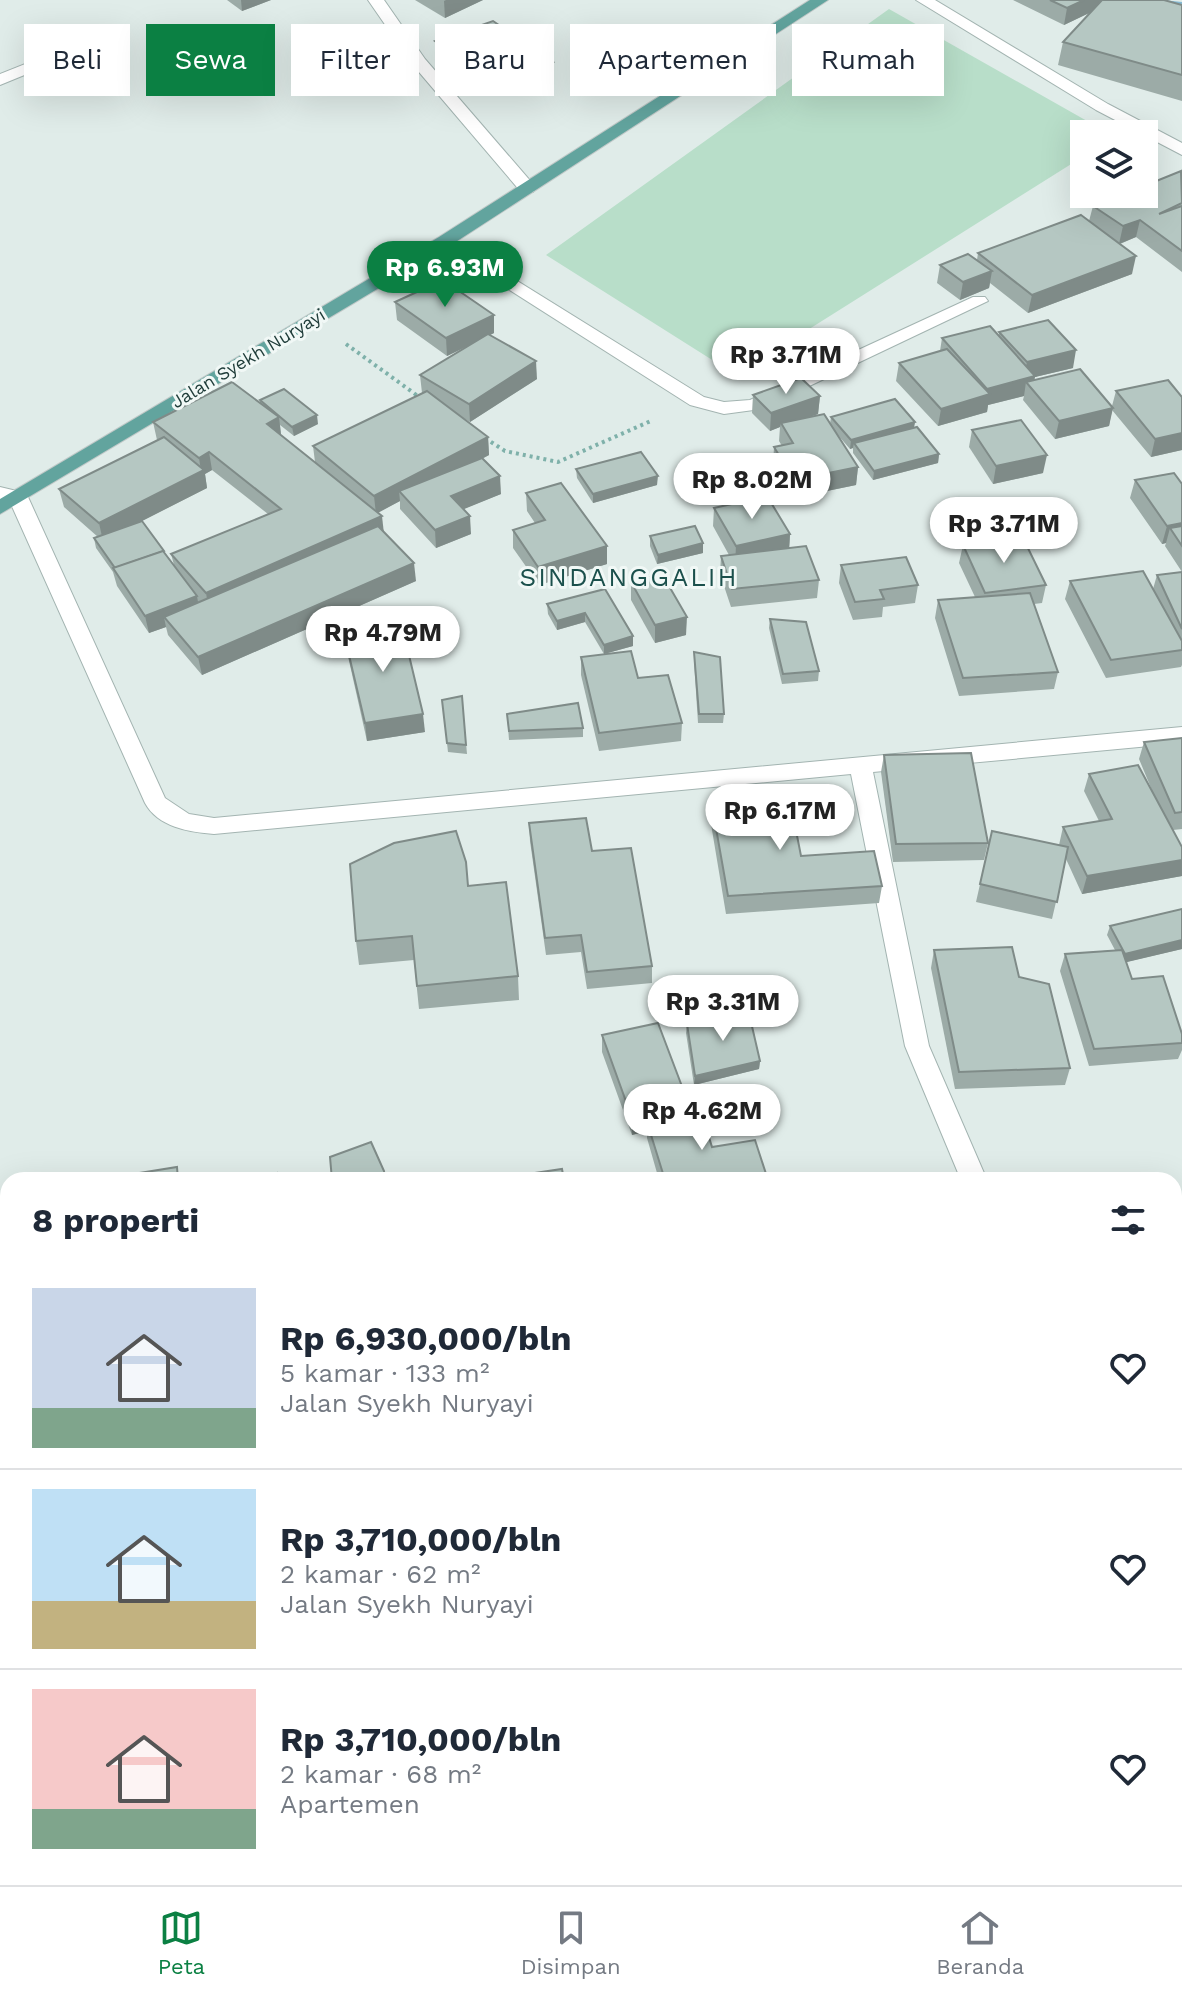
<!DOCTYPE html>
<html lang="id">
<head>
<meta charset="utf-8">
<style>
  body { margin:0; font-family:"Work Sans",sans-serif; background:#f6f6f7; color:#1f2937; height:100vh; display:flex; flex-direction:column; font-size:30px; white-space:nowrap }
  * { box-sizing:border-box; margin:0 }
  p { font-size:26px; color:#747a83 }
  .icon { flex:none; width:44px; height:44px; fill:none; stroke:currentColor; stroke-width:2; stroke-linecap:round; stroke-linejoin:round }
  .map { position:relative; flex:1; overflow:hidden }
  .sheet { position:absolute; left:0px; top:1172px; width:1182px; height:714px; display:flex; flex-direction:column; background:#fff; border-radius:24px 24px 0 0; box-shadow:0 8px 32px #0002 }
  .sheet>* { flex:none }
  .hud { position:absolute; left:24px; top:24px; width:1134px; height:72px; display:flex; gap:16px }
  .fabs { position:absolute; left:1070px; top:120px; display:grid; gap:16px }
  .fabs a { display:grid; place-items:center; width:88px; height:88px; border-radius:0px; background:#fff; box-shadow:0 8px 32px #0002; font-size:40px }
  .price { position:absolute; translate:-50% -68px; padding:0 18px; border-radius:28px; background:#fff; color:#222; font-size:26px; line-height:52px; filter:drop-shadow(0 2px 4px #0008) }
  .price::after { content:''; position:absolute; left:50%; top:48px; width:24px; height:18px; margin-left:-12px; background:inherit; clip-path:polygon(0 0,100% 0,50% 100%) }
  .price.active { background:#0b8043; color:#fff }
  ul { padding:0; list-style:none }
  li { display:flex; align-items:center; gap:24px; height:200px; padding:0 32px }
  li+li { border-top:2px solid #e0e1e3 }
  li span { display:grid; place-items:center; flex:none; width:224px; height:160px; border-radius:0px; color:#555 }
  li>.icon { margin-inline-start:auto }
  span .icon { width:96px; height:96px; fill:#fffc; stroke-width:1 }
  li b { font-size:34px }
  h2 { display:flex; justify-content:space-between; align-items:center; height:96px; padding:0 32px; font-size:34px }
  .pill { padding:0 28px; border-radius:0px; background:#fff; box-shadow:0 8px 32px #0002; font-size:28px; line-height:72px }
  .pill.active { background:#0b8043; color:#fff }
  .tab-bar { display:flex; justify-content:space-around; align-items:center; height:112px; border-top:2px solid #e0e1e3; background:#fff; font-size:22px; color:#747a83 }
  .tab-bar a { display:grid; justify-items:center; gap:4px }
  .tab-bar .active { color:#0b8043 }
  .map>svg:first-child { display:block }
  .green { fill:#b8dec9 }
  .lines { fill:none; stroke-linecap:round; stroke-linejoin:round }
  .stream { fill:#85bad4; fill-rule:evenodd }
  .minor-casing { stroke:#a3b4b1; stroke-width:2 }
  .major-casing { stroke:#c1c9c8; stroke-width:2 }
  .path { stroke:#7fb1aa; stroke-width:4; stroke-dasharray:3 4; stroke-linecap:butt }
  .minor { fill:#fff; fill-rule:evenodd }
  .major { fill:#62a49e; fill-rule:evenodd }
  .wall { fill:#9caba7; fill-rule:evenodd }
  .shaded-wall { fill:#7f8b88 }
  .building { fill:#b5c7c2; stroke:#7f8b88; stroke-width:2 }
  .labels { text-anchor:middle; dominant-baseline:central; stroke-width:6; stroke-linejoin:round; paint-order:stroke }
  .far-street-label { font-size:18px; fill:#203d3a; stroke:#f1f8f6 }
  .quarter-label { font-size:26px; letter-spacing:2px; fill:#1b504c; stroke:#f1f8f6 }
</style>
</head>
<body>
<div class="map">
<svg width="1182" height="1885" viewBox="0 0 1182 1885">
  <rect width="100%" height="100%" fill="#e0ece9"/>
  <g class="green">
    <path d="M889,9L1110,134H1084V156L736,375L546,255Z"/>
    <path d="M424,1878H1023L1028,1885H429Z"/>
  </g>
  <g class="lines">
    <path class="stream" d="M1163,0L1182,2V9L1165,2Z"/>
    <defs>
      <g id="minor">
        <path d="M368,0H384L425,59L533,184L535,188L533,192H521L413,65Z"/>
        <path d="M916,0H935L1108,104L1182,143V155L1096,110Z"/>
        <path d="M78,43L83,45V51L0,85V74Z"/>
        <path d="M445,236L704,397L724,402L750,400L973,297H985L988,301L761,409L724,414L690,405L439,245L436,241Z"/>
        <path d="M0,487L25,493L28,497L165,798L189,814L214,818L1182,727V743L873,772L929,1046L987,1180H961L905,1046L851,774L214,834C189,832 158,827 145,803L10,502L0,499Z"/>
        <path d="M1174,1611L1182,1614V1652L1174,1649Z"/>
      </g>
      <path id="major" d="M810,0H828L451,245L0,514V499L439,237Z"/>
    </defs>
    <use href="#minor" class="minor-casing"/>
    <use href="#major" class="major-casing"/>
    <g class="path">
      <path d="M346,344L422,399"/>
      <path d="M485,438L505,451L558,462L653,420"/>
    </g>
    <use href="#minor" class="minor"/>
    <use href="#major" class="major"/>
  </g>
  <g class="wall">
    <path d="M227,0H271L242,11Z"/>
    <path d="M415,0H483L445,18Z"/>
    <path d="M1013,0H1164L1182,5V101L1058,65L1063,42L1089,13L1064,25Z"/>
    <path d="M435,41L553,62V79L515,94L499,82L479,90L436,58Z"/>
    <path d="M1182,172V272L1136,237L1120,244L1132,274L1028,313L990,283L989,288L960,300L937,283L940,265L977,260L978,253L1089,221L1093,206Z"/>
    <path d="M395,302L494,315V333L490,335L537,379L470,422L460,416L488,437L489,455L482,459L501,494L463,509L471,534L436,548L400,509V501L378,512L384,532L416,581L202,675L168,635L166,627L149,633L117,586L113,572L96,548L94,538L98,537L64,507L59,489L157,440L153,422L260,403V400L318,424L294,436L280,425L281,435L315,462L313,446L422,393L420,375L470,345L447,356L397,320ZM212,470L268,514L171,554L174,565L141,521L207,488L205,474Z"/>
    <path d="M999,332L1073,368L1035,377L1034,380L1112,406L1116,391L1182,397V450L1151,457L1112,410L1109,426L1055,439L1023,400L1024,396L988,405L987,412L938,426L896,381L899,363L940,351L942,338L999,336Z"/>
    <path d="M753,395L820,396L818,414L807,418L830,424L831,417L915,422L914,428L939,454L938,463L873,480L853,453V448L850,449L837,434L858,467L856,485L793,498L773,465L774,447L782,446L779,441L780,427L770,431L752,413Z"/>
    <path d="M972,430L1043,473L993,484L969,447Z"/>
    <path d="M576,469L657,485L593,503L577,478Z"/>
    <path d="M1135,480L1182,484V665L1181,667L1106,678L1065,599L1070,581L1153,589L1157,575L1182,572L1165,546L1166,543L1162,544L1130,498Z"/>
    <path d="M526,493L607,564L539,585L513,548V530L535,523L527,511Z"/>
    <path d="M714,508L790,534L789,548L819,580L817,598L731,607L720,574L721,556L729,555L713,526Z"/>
    <path d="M650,536L703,553L657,564L650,546Z"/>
    <path d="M963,545L1046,585L1042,603L1034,604L1058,672L1054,689L959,696L935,618L938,600L975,597L959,563Z"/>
    <path d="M841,565L918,585L915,603L883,607L882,617L853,620L839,583Z"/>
    <path d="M631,582L686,635L655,643L631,600Z"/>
    <path d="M605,589L633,636V646L604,654L585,622L557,630L548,614L547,604Z"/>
    <path d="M770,619L819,671L818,681L782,684L769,628Z"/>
    <path d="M344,634L425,732L367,741L347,652Z"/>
    <path d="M694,652L724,714L723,723H698L694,661Z"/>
    <path d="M581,657L638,678L682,723L681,741L599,751L581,675Z"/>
    <path d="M462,696L467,754L448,752L442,700Z"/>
    <path d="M507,714L583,728V737L509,740Z"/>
    <path d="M1182,738V829L1173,830L1182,847V876L1082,894L1066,859L1052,919L976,902L992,831L1059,845L1063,827L1099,821L1084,791L1089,774L1156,800L1139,759L1144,742Z"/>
    <path d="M884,755L988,843L984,860L893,862L881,772Z"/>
    <path d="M711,800L801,856L882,886L879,903L726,914L710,818Z"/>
    <path d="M529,823L592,851L652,966V983L587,989L581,952L546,955L530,841Z"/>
    <path d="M468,886L518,976L519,1000L419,1009L414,960L359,965L356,941Z"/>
    <path d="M1182,909V949L1126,962L1132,979L1182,1034V1050L1178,1059L1089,1066L1060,971L1065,954L1115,950L1107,935L1110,926Z"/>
    <path d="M934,950L1019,977L1070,1068L1065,1085L955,1089L931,968Z"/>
    <path d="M687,1024L760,1061L759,1069L694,1085L686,1033Z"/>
    <path d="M602,1035L689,1105V1114L712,1147L768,1180H659L647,1138V1131L632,1135L602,1052Z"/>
  </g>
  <g class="shaded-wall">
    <path d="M241,0H271L242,11Z"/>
    <path d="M446,0H483L445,18L444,1Z"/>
    <path d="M1084,0H1105L1104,6L1064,25L1067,8Z"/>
    <path d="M553,62V79L515,94L514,77Z"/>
    <path d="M498,65L499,82L479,90L478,73Z"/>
    <path d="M1140,220L1136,237L1119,244L1123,226Z"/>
    <path d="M1136,256L1132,274L1028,313L1032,295Z"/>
    <path d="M992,271L989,288L960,300L963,282Z"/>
    <path d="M494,315V333L447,356L446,338Z"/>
    <path d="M1076,350L1073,368L1035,377L1032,389L1026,382L1024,396L988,405L987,412L938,426L941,409L985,396L987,389L1023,379L1027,362Z"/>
    <path d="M536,361L537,379L470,422L469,404Z"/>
    <path d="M820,396L818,414L783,426L781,423L780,427L770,431L771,413Z"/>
    <path d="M1113,408L1109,426L1055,439L1059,421Z"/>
    <path d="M317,415L318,424L294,436L292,427Z"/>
    <path d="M279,417L281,435L267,424Z"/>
    <path d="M915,422L913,431L854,443L853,448L850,449L851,440Z"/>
    <path d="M1182,433V450L1151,457L1155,439Z"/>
    <path d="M488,437L489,455L405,498L399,491L400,501L376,514L374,496Z"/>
    <path d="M209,452L212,470L205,474L207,488L103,541L99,523L201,471L199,458Z"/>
    <path d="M939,454L938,463L873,480L874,471Z"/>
    <path d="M1047,455L1043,473L993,484L996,466Z"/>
    <path d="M858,467L856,485L793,498L794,480Z"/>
    <path d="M500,476L501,494L452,514L451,496Z"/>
    <path d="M658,476L657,485L593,503V494Z"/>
    <path d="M382,516L384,534L209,611L206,593Z"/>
    <path d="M470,516L471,534L436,548L435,530Z"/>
    <path d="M1182,523V540L1170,528L1166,543L1162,544L1167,526Z"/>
    <path d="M790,534L789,552L735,564L736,546Z"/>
    <path d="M703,543V553L657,564L658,555Z"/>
    <path d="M607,546V564L539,585L538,567Z"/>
    <path d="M414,563L416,581L202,675L198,657Z"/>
    <path d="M197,596L200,614L164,617L166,627L149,633L145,616Z"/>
    <path d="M585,613V622L557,630V621Z"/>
    <path d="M687,617L686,635L655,643V625Z"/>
    <path d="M633,636V646L604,654V645Z"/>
    <path d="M423,714L425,732L367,741L365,723Z"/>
    <path d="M1182,860V876L1082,894L1087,876Z"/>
    <path d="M1182,940V949L1123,963L1125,954Z"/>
    <path d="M760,1061L759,1069L694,1085L695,1076Z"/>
    <path d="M689,1105L688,1122H647V1131L632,1135V1118Z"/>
    <path d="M1182,1246V1250L1177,1261L1174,1262V1248Z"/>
  </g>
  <g class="building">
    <path d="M1050,0H1084L1067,8Z"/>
    <path d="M1102,0H1164L1182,5V75L1063,42Z"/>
    <path d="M493,21L553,62L514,77L498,65L478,73L435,41Z"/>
    <path d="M1181,171L1182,203L1159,214L1182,206V251L1140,220L1123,226L1093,206L1123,194H1144V186Z"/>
    <path d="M1081,215L1136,256L1032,295L978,253Z"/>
    <path d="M968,254L992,271L963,282L940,265Z"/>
    <path d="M443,280L494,315L446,338L395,302Z"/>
    <path d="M1048,320L1076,350L1027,362L999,332Z"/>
    <path d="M990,326L1035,376L987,389L942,338Z"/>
    <path d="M488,334L536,361L469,404L420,375Z"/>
    <path d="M947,349L990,394L941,409L899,363Z"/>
    <path d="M1080,369L1113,408L1059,421L1026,382Z"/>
    <path d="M801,378L820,396L771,413L753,395Z"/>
    <path d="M1168,380L1182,397V433L1155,439L1116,391Z"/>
    <path d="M232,382L279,417L267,424L382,516L206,593L171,554L281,509L209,452L199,458L153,422Z"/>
    <path d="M284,389L317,415L292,427L260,400Z"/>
    <path d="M427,391L488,437L374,496L313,446Z"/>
    <path d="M895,399L915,422L851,440L831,417Z"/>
    <path d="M824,414L858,467L794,480L774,447L793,443L781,423Z"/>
    <path d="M1021,420L1047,455L996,466L972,430Z"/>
    <path d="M917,427L939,454L874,471L854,443Z"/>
    <path d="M164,437L204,470L99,523L59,489Z"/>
    <path d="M641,452L658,476L593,494L576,469Z"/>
    <path d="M482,458L500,476L451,496L470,516L435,530L399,491Z"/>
    <path d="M1174,473L1182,484V523L1167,526L1135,480Z"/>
    <path d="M561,483L607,546L538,567L513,530L545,520L526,493Z"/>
    <path d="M767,496L790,534L736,546L714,508Z"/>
    <path d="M142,521L164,551L115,568L94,538Z"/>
    <path d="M378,526L414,563L198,657L164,617Z"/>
    <path d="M695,526L703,543L658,555L650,536Z"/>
    <path d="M1182,526V546L1170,528Z"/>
    <path d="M1023,538L1046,585L985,593L963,545Z"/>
    <path d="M806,546L819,580L732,589L721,556Z"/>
    <path d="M163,551L197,596L145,616L113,568Z"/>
    <path d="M906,557L918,585L880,590L884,599L855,602L841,565Z"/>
    <path d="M1143,571L1182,641V650L1111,660L1070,581Z"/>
    <path d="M1182,572V629L1157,575Z"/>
    <path d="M662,574L687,617L655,625L631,582Z"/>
    <path d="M605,589L633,636L604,645L585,613L557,621L547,604Z"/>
    <path d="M1030,593L1058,672L963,678L938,600Z"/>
    <path d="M770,619L806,622L819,671L783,674Z"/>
    <path d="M402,626L423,714L365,723L344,634Z"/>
    <path d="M631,651L638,678L668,675L682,723L599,733L581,657Z"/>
    <path d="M694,652L720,657L724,714H699Z"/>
    <path d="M462,696L466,745L447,743L442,700Z"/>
    <path d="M578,703L583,728L509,731L507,714Z"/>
    <path d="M1182,738V812L1175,813L1144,742Z"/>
    <path d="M971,753L988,843L896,844L884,755Z"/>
    <path d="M1138,765L1182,847V860L1087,876L1063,827L1112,819L1089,774Z"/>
    <path d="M789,795L801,856L874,851L882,886L728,896L711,800Z"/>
    <path d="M586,818L592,851L631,848L652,966L587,972L581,935L545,938L529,823Z"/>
    <path d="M456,831L466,862L468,886L506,882L518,976L417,986L412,936L356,941L350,864L394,843Z"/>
    <path d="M992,831L1068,847L1057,902L980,884Z"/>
    <path d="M1182,909V940L1125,954L1110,926Z"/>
    <path d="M1012,947L1019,977L1049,984L1070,1068L959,1072L934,950Z"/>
    <path d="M1122,950L1132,979L1163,976L1182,1034V1043L1094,1049L1065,954Z"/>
    <path d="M748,1009L760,1061L695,1076L687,1024Z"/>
    <path d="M658,1023L689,1105L632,1118L602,1035Z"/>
    <path d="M701,1111L712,1147L755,1140L768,1180H665L647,1122Z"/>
    <path d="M371,1142L384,1171L385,1180H332L330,1157Z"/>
    <path d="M177,1167L178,1180H96Z"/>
    <path d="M562,1169L564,1180L494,1179Z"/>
    <path d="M277,1173L278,1180H233Z"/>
    <path d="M1174,1228L1182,1242V1246L1174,1248Z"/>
  </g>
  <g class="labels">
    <g class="far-street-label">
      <text transform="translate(248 358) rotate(-31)">Jalan Syekh Nuryayi</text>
    </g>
    <g class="quarter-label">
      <text x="629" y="577">SINDANGGALIH</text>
    </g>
  </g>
</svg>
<div class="fabs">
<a><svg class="icon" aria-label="layers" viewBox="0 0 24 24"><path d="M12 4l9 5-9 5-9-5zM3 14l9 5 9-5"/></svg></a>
</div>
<b class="price active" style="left:445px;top:309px">Rp 6.93M</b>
<b class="price" style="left:786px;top:396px">Rp 3.71M</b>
<b class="price" style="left:752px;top:521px">Rp 8.02M</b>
<b class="price" style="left:1004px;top:565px">Rp 3.71M</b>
<b class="price" style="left:383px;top:674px">Rp 4.79M</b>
<b class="price" style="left:780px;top:852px">Rp 6.17M</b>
<b class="price" style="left:723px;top:1043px">Rp 3.31M</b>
<b class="price" style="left:702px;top:1152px">Rp 4.62M</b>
<div class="hud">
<a class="pill">Beli</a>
<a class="pill active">Sewa</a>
<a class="pill">Filter</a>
<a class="pill">Baru</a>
<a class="pill">Apartemen</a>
<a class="pill">Rumah</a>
</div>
<section class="sheet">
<h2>8 properti<svg class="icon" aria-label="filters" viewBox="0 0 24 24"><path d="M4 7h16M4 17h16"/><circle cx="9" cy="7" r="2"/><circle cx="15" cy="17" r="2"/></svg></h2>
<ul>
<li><span style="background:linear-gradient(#c9d6e8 75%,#7fa58c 0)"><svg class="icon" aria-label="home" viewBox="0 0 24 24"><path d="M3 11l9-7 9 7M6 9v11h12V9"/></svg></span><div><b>Rp 6,930,000/bln</b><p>5 kamar · 133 m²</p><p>Jalan Syekh Nuryayi</p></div><svg class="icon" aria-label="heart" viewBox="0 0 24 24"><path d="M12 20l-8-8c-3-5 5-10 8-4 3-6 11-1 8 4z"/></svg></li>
<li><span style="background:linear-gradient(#bfe0f5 70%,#c2b280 0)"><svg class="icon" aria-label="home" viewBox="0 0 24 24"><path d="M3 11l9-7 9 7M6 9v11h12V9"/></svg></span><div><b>Rp 3,710,000/bln</b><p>2 kamar · 62 m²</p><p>Jalan Syekh Nuryayi</p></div><svg class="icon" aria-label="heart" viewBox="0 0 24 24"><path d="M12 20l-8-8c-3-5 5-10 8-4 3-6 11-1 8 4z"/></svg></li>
<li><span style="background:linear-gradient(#f6c9c9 75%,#7fa58c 0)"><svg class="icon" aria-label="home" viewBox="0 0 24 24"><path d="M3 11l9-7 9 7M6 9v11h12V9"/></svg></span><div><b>Rp 3,710,000/bln</b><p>2 kamar · 68 m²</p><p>Apartemen</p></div><svg class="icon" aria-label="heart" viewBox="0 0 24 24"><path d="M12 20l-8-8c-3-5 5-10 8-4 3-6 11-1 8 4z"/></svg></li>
</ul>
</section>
</div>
<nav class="tab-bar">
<a class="active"><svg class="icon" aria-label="map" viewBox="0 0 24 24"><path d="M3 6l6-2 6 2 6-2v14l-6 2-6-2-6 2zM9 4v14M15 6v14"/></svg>Peta</a>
<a><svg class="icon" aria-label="saved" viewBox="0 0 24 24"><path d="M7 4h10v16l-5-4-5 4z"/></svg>Disimpan</a>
<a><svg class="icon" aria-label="home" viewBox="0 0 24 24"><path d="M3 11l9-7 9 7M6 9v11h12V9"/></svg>Beranda</a>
</nav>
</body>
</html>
